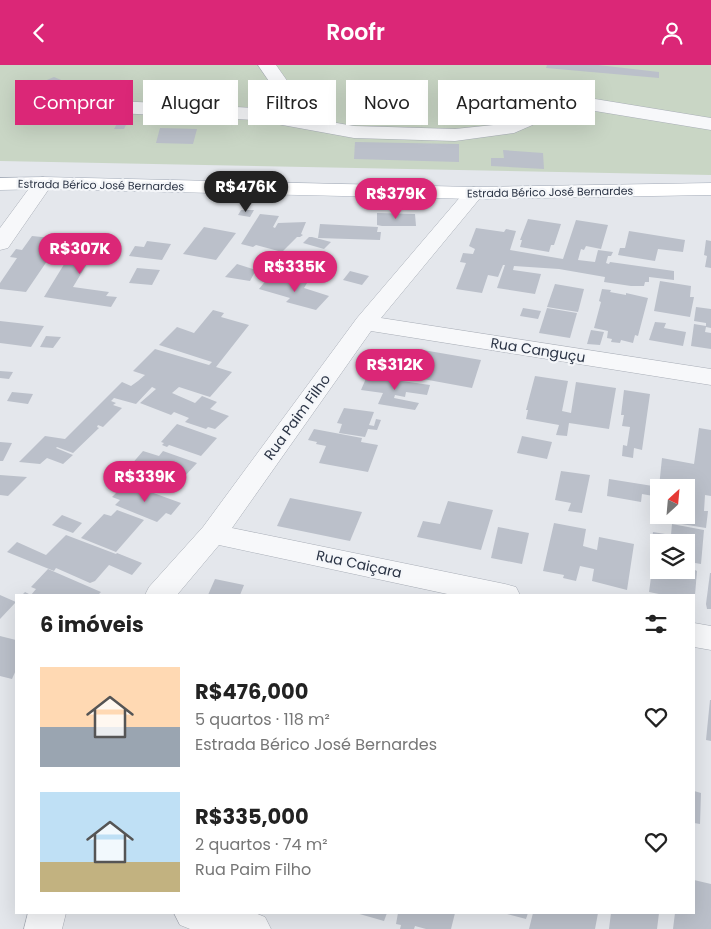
<!DOCTYPE html>
<html lang="pt">
<head>
<meta charset="utf-8">
<style>
  body { margin:0; font-family:Poppins,sans-serif; background:#f2f2f2; color:#222; height:100vh; display:flex; flex-direction:column; font-size:19px; white-space:nowrap }
  * { box-sizing:border-box; margin:0 }
  p { font-size:16px; color:#767676 }
  .icon { flex:none; width:28px; height:28px; fill:none; stroke:currentColor; stroke-width:2; stroke-linecap:round; stroke-linejoin:round }
  .map { position:relative; flex:1; overflow:hidden }
  .sheet { position:absolute; left:15px; top:529px; width:680px; height:320px; display:flex; flex-direction:column; background:#fff; border-radius:0px; box-shadow:0 5px 20px #0002 }
  .sheet>* { flex:none }
  .guide { position:absolute; left:15px; top:15px; width:681px; height:45px; display:flex; gap:10px }
  .needle { width:32px; rotate:26deg }
  .buttons { position:absolute; left:650px; top:414px; display:grid; gap:10px }
  .buttons a { display:grid; place-items:center; width:45px; height:45px; border-radius:0px; background:#fff; box-shadow:0 5px 20px #0002; font-size:25px }
  .price { position:absolute; translate:-50% -42px; padding:0 11px; border-radius:18px; background:#db2777; color:#fff; font-size:16px; line-height:32px; filter:drop-shadow(0 1px 2px #0008) }
  .price::after { content:''; position:absolute; left:50%; top:30px; width:15px; height:11px; margin-left:-8px; background:inherit; clip-path:polygon(0 0,100% 0,50% 100%) }
  .price.current { background:#222; color:#fff }
  ul { padding:0; list-style:none }
  li { display:flex; align-items:center; gap:15px; height:125px; padding:0 25px }
  li span { display:grid; place-items:center; flex:none; width:140px; height:100px; border-radius:0px; color:#555 }
  li>.icon { margin-inline-start:auto }
  span .icon { width:60px; height:60px; fill:#fffc; stroke-width:1 }
  li b { font-size:21px }
  h2 { display:flex; justify-content:space-between; align-items:center; height:60px; padding:0 25px; font-size:21px }
  .chip { padding:0 18px; border-radius:0px; background:#fff; box-shadow:0 5px 20px #0002; font-size:18px; line-height:45px }
  .chip.current { background:#db2777; color:#fff }
  header { display:flex; justify-content:space-between; align-items:center; height:65px; padding:0 25px; background:#db2777; color:#fff; font-size:22px; font-weight:600 }
  .map>svg:first-child { display:block }
  .green { fill:#c9d6c5 }
  .building { fill:#bbc0ca; fill-rule:evenodd }
  .lines { fill:none; stroke-linecap:round; stroke-linejoin:round }
  .minor-casing { stroke:#a9aeb7; stroke-width:1 }
  .major-casing { stroke:#a3abb8; stroke-width:1 }
  .minor { fill:#f7f8fa; fill-rule:evenodd }
  .major { fill:#fff; fill-rule:evenodd }
  .labels { text-anchor:middle; dominant-baseline:central; stroke-width:4.5; stroke-linejoin:round; paint-order:stroke }
  .far-street-label { font-size:11px; fill:#2b3445; stroke:#f4f6f9 }
  .street-label { font-size:14px; fill:#2b3445; stroke:#f4f6f9 }
</style>
</head>
<body>
<header><svg class="icon" aria-label="back" viewBox="0 0 24 24"><path d="M15 5l-7 7 7 7"/></svg>Roofr<svg class="icon" aria-label="person" viewBox="0 0 24 24"><circle cx="12" cy="8" r="4"/><path d="M4 21q1-7 8-7t8 7"/></svg></header>
<div class="map">
<svg width="711" height="864" viewBox="0 0 711 864">
  <rect width="100%" height="100%" fill="#e4e7ec"/>
  <path class="green" d="M0,0H711V110L0,96Z"/>
  <g class="building">
    <path d="M547,0H598L659,7V13L546,3Z"/>
    <path d="M54,12L78,22L94,29L82,35L42,17Z"/>
    <path d="M119,55L128,56L124,64H114Z"/>
    <path d="M160,63L197,64L193,79L156,78Z"/>
    <path d="M355,77L459,79V97L354,94Z"/>
    <path d="M503,85L543,88L544,104L491,101V93H504Z"/>
    <path d="M241,145H254L250,152L238,150Z"/>
    <path d="M377,148L415,149L416,161H382L377,160Z"/>
    <path d="M260,149L279,151L273,162L275,163L278,158L306,157L301,169L303,170L300,172H297L282,187L256,180L253,182L241,179Z"/>
    <path d="M528,154L561,159L554,180H551L549,187L520,182L522,175H520Z"/>
    <path d="M576,155L608,160L601,184L586,181L584,185L581,184L578,195L595,197L598,185L613,187L611,191H608L606,198L609,199L610,197L674,206V215L649,212V217H645L644,221H631L604,217L605,212L559,204L514,201L513,205L541,209L535,229L497,223L505,200H503L498,212L488,210L482,228L456,224L466,198L460,197L463,188L473,189L475,184L469,181L476,163L504,167L506,164L516,166L510,185L563,194Z"/>
    <path d="M320,159L378,162L377,167H381L380,175L318,173Z"/>
    <path d="M204,162L236,168L216,195L183,189Z"/>
    <path d="M629,166L685,175L683,187L658,184L655,196L618,190L620,183H625Z"/>
    <path d="M82,170L103,172L99,179L102,180L105,176L115,177L110,186L96,184L73,222L109,227L106,231L117,232L111,242L44,232Z"/>
    <path d="M32,171L62,174L26,227L0,224V218L17,193L10,192L16,184L22,185Z"/>
    <path d="M309,172H312L331,177L324,184L303,178Z"/>
    <path d="M706,175L711,176V203L705,202L707,191L704,190Z"/>
    <path d="M147,176L171,179L162,195L129,191L135,181L144,182Z"/>
    <path d="M283,189L292,191L331,202L323,211L317,209L311,215L270,202Z"/>
    <path d="M237,199L256,205L250,216L225,212Z"/>
    <path d="M137,203L160,205L152,220L129,218Z"/>
    <path d="M350,206L369,211L362,220L343,215Z"/>
    <path d="M284,212L307,218L304,223L329,231L316,245L286,237L290,233L259,224L267,214L277,217Z"/>
    <path d="M660,216L691,221L690,232H694L690,252L654,246Z"/>
    <path d="M555,219L584,224L578,247L547,242Z"/>
    <path d="M602,224L611,225L610,227L626,230V228L648,233L638,271L635,270L633,278L621,275L620,278L611,277L612,274L607,273L608,266L594,263L601,237L599,236Z"/>
    <path d="M696,242L711,244V263L706,262L705,267L711,268V284L691,281L694,259L706,261V258L694,256Z"/>
    <path d="M523,243L541,246L538,254L520,251Z"/>
    <path d="M547,243L577,248L570,273L539,268Z"/>
    <path d="M213,245L224,248L221,252L249,260L216,302L232,307L210,332L179,322L172,328L195,338L202,331L217,337L210,344L229,351L215,364L208,362L206,364L185,357L189,353L174,347L171,350L140,338L156,324L152,322L136,339L114,333L111,336L116,338L113,340L122,343L103,362L98,360L97,362L99,363L73,388L57,382L56,383L73,390L63,399L47,393L40,399L19,397L45,371L65,374L122,317L131,321L138,316L145,310L133,306L155,284L209,300L212,297L159,280L177,262L194,268Z"/>
    <path d="M0,256L44,261L31,282L0,278Z"/>
    <path d="M655,257L666,258L664,263L686,267L683,281L649,275Z"/>
    <path d="M591,265L604,267L600,280L587,279Z"/>
    <path d="M46,271L61,272L53,283L40,282Z"/>
    <path d="M423,285L481,295L472,323L412,312Z"/>
    <path d="M0,306L13,307L9,314L0,313Z"/>
    <path d="M367,311L430,320L427,330L406,327L405,332L395,330L394,333L419,338L415,345L378,339L383,328L361,325Z"/>
    <path d="M535,311L568,316L562,346L571,348L576,317L616,323L609,364L569,358L567,371L556,370L559,360L526,354L528,345H526Z"/>
    <path d="M624,325L650,329L642,385L634,383L633,393L622,391L623,380L627,381L630,362L622,361L624,350H621Z"/>
    <path d="M12,327L33,329L28,339L7,336Z"/>
    <path d="M344,343L374,347L369,360L374,361L376,354L381,355L377,365L368,364L365,372L339,368L342,359L337,358Z"/>
    <path d="M177,359L217,373L201,391L169,380L167,382L162,380L164,378L161,377Z"/>
    <path d="M699,363L711,365V431L705,430L704,446H708L706,463L675,458L676,450H686V422H659L662,393L694,399Z"/>
    <path d="M314,364L362,373L361,377L378,380L368,407L319,398L326,381L316,379L317,377L308,375Z"/>
    <path d="M522,371L552,377L547,394L517,388Z"/>
    <path d="M0,377L12,378L3,396H0Z"/>
    <path d="M143,386L159,391L163,386L197,398L171,426L124,408Z"/>
    <path d="M561,406L590,410L582,448L568,446L571,438L555,435Z"/>
    <path d="M0,410L27,412L8,431L0,430Z"/>
    <path d="M609,414L659,422V432L642,429L641,437L607,431Z"/>
    <path d="M126,418L181,438L171,450L166,448L157,457L115,440L120,435L112,432Z"/>
    <path d="M290,433L362,447L350,476L277,461Z"/>
    <path d="M448,436L493,445L481,485L417,472L423,456L440,459Z"/>
    <path d="M117,445L144,455L116,487L81,473L104,449L111,451Z"/>
    <path d="M62,450L82,458L73,468L52,460Z"/>
    <path d="M554,458L586,464L583,481L597,485L599,472L634,479L627,525L592,516L594,504L580,501L576,516L563,513L564,510L543,506Z"/>
    <path d="M672,459L704,465L701,499L695,498V505L697,506L695,530H664L649,527L654,490H650L653,467L671,470ZM659,478H686V505H659Z"/>
    <path d="M498,462L529,468L522,499L491,493Z"/>
    <path d="M66,470L116,489L117,488L142,498L132,510L109,500L95,516L90,518L56,503L54,506L7,487L17,477L46,490Z"/>
    <path d="M48,504L101,527L98,530H22L25,527L31,530L36,524L31,522Z"/>
    <path d="M710,508H711V544H707L706,539Z"/>
    <path d="M215,514L244,520L240,530H208Z"/>
    <path d="M0,530L16,537L0,554Z"/>
    <path d="M0,571L16,575V605L12,614L0,611Z"/>
    <path d="M710,635H711V676L706,675Z"/>
    <path d="M694,726L701,728L700,759L694,758Z"/>
    <path d="M694,815L711,819V864H673L675,848H694Z"/>
    <path d="M356,848H387L384,856Z"/>
    <path d="M398,848H455L451,864H426L415,861L414,864H400L401,860L396,859Z"/>
    <path d="M503,848H528L526,854Z"/>
    <path d="M533,848H598L595,864H529Z"/>
    <path d="M611,848H659L657,864H609Z"/>
  </g>
  <g class="lines">
    <defs>
      <g id="minor">
        <path d="M258,0H276L314,54L354,61L455,64L503,59L564,33L595,34L711,53V65L595,46L567,45L514,68L455,76L354,73L255,55L98,47L91,45L89,41L91,37L98,35L255,43L292,50Z"/>
        <path d="M43,112L50,114L53,118L8,183L0,185V163L36,114Z"/>
        <path d="M474,122L481,124L484,128L481,132L381,253L711,304V320L371,266L232,463L505,519L516,522L520,530H452L219,480L177,530H145L149,522L203,462L357,253L467,124Z"/>
        <path d="M694,558L711,561V585L694,582Z"/>
        <path d="M28,848H66L62,864H24Z"/>
        <path d="M174,848H255L265,852L271,864H190L180,860Z"/>
      </g>
      <path id="major" d="M43,112L474,122L711,118V130L474,134L43,124L0,125V113Z"/>
    </defs>
    <use href="#minor" class="minor-casing"/>
    <use href="#major" class="major-casing"/>
    <use href="#minor" class="minor"/>
    <use href="#major" class="major"/>
  </g>
  <g class="labels">
    <g class="far-street-label">
      <text transform="translate(101 120) rotate(1)">Estrada Bérico José Bernardes</text>
      <text transform="translate(550 127) rotate(-1)">Estrada Bérico José Bernardes</text>
    </g>
    <g class="street-label">
      <text transform="translate(538 285) rotate(9)">Rua Canguçu</text>
      <text transform="translate(297 352) rotate(-54)">Rua Paim Filho</text>
      <text transform="translate(359 499) rotate(12)">Rua Caiçara</text>
    </g>
  </g>
</svg>
<div class="buttons">
<a><svg class="needle" viewBox="-14 -14 28 28"><path d="M0-13l5 13h-10z" fill="#e53935"/><path d="M0 13l5-13h-10z" fill="#767676"/></svg></a>
<a><svg class="icon" aria-label="layers" viewBox="0 0 24 24"><path d="M12 4l9 5-9 5-9-5zM3 14l9 5 9-5"/></svg></a>
</div>
<b class="price current" style="left:246px;top:148px">R$476K</b>
<b class="price" style="left:396px;top:155px">R$379K</b>
<b class="price" style="left:80px;top:210px">R$307K</b>
<b class="price" style="left:295px;top:228px">R$335K</b>
<b class="price" style="left:395px;top:326px">R$312K</b>
<b class="price" style="left:145px;top:438px">R$339K</b>
<div class="guide">
<a class="chip current">Comprar</a>
<a class="chip">Alugar</a>
<a class="chip">Filtros</a>
<a class="chip">Novo</a>
<a class="chip">Apartamento</a>
</div>
<section class="sheet">
<h2>6 imóveis<svg class="icon" aria-label="filters" viewBox="0 0 24 24"><path d="M4 7h16M4 17h16"/><circle cx="9" cy="7" r="2"/><circle cx="15" cy="17" r="2"/></svg></h2>
<ul>
<li><span style="background:linear-gradient(#ffd9b3 60%,#9aa5b1 0)"><svg class="icon" aria-label="home" viewBox="0 0 24 24"><path d="M3 11l9-7 9 7M6 9v11h12V9"/></svg></span><div><b>R$476,000</b><p>5 quartos · 118 m²</p><p>Estrada Bérico José Bernardes</p></div><svg class="icon" aria-label="heart" viewBox="0 0 24 24"><path d="M12 20l-8-8c-3-5 5-10 8-4 3-6 11-1 8 4z"/></svg></li>
<li><span style="background:linear-gradient(#bfe0f5 70%,#c2b280 0)"><svg class="icon" aria-label="home" viewBox="0 0 24 24"><path d="M3 11l9-7 9 7M6 9v11h12V9"/></svg></span><div><b>R$335,000</b><p>2 quartos · 74 m²</p><p>Rua Paim Filho</p></div><svg class="icon" aria-label="heart" viewBox="0 0 24 24"><path d="M12 20l-8-8c-3-5 5-10 8-4 3-6 11-1 8 4z"/></svg></li>
</ul>
</section>
</div>
</body>
</html>
